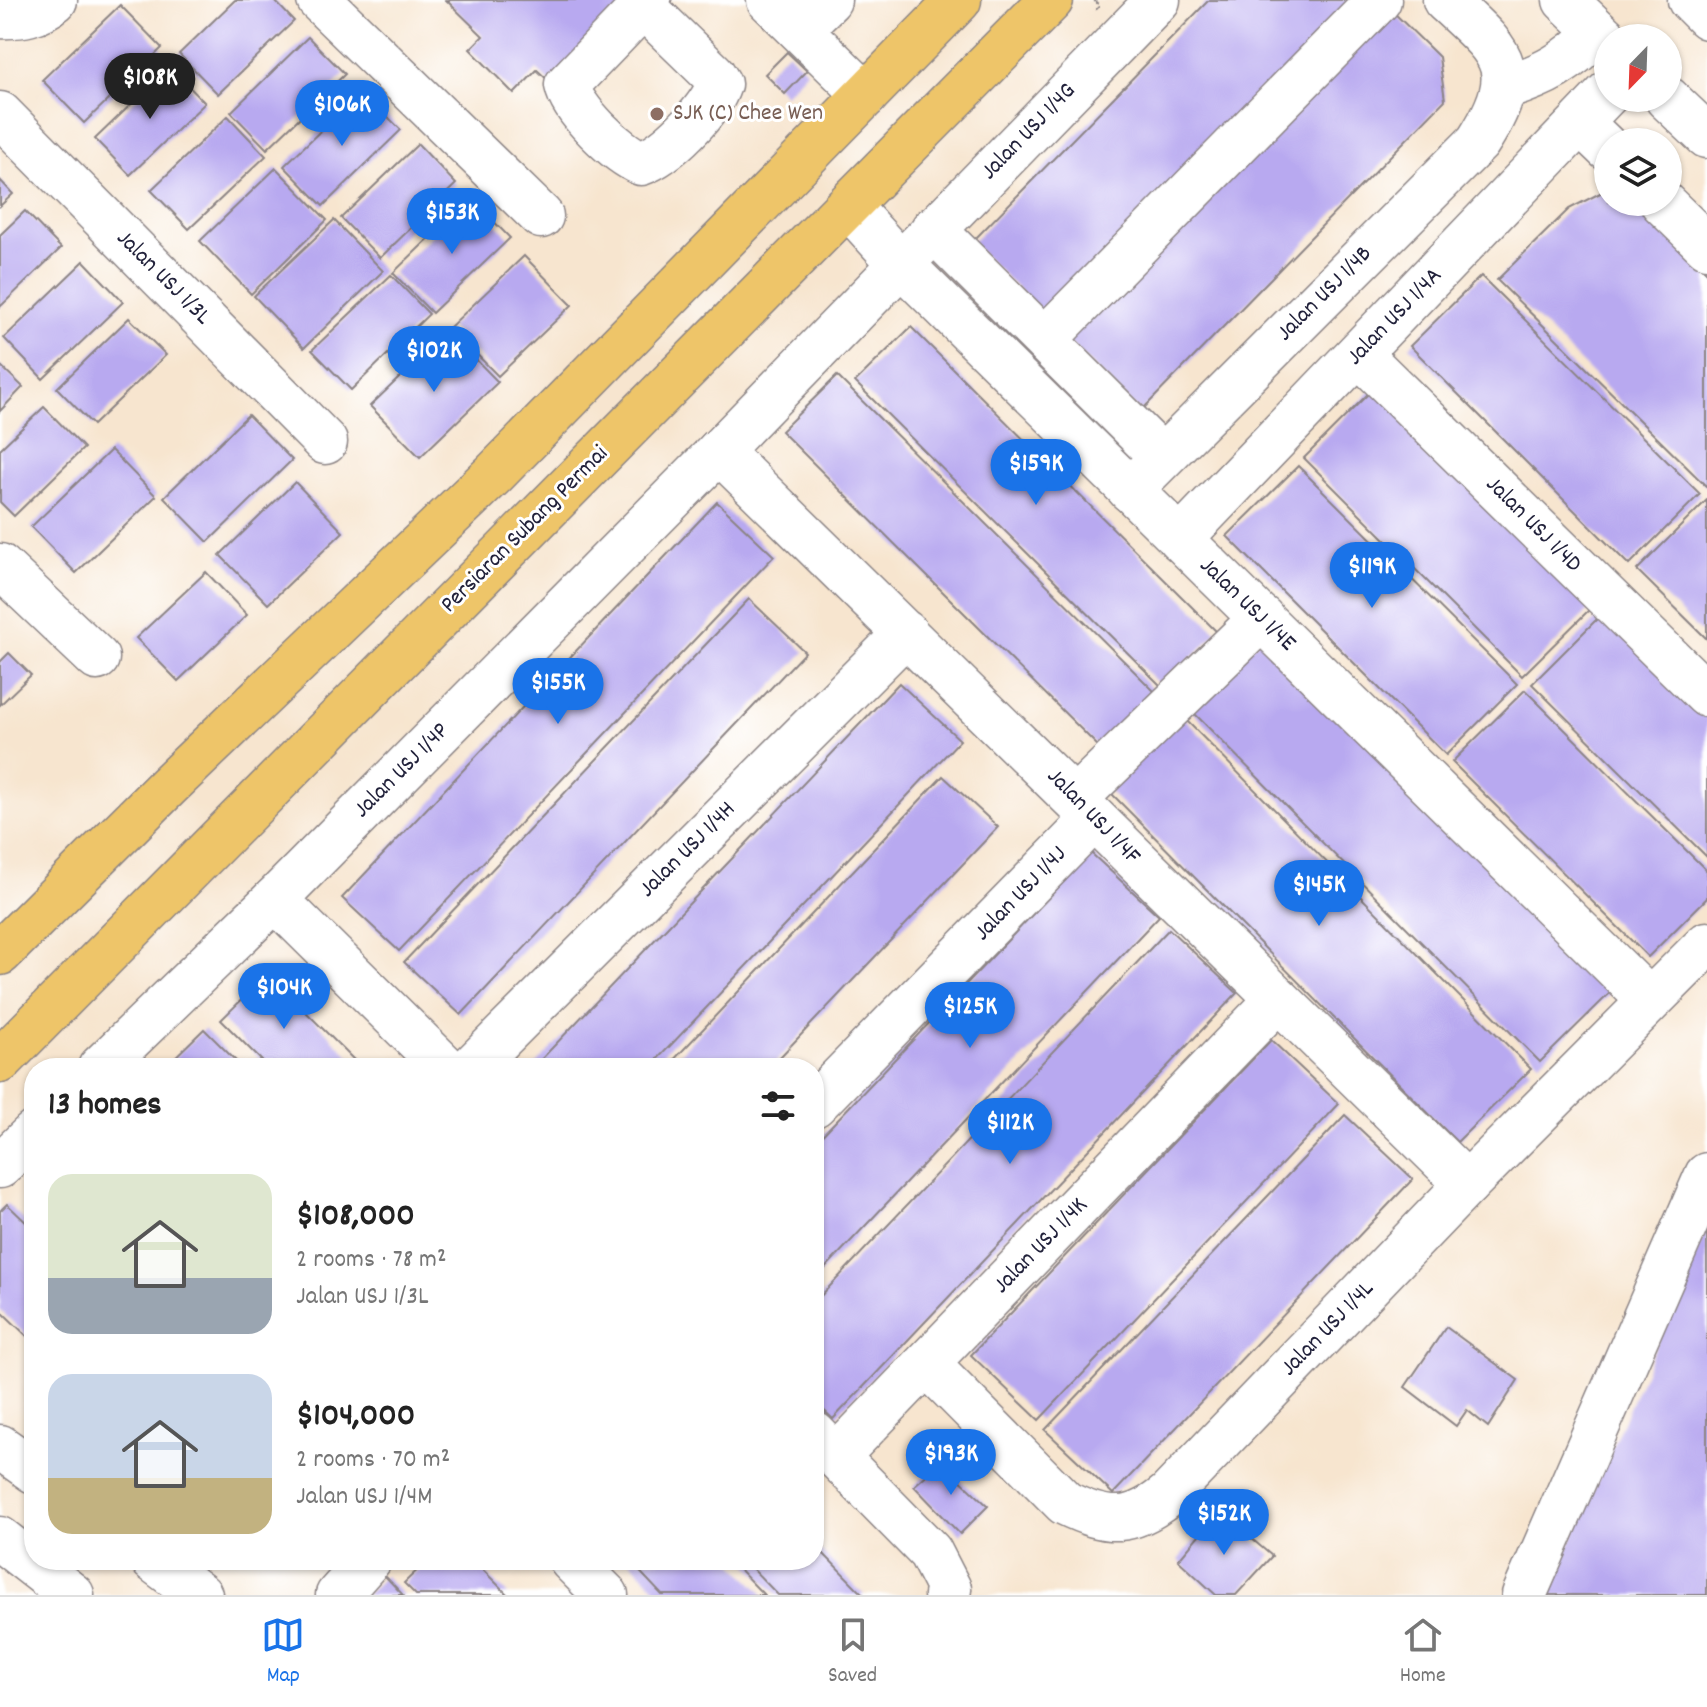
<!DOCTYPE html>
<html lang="en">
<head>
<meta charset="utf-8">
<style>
  body { margin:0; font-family:Dekko,sans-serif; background:#f2f2f2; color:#222; height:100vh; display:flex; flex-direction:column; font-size:30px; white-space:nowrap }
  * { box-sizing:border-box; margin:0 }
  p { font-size:26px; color:#767676 }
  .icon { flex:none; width:44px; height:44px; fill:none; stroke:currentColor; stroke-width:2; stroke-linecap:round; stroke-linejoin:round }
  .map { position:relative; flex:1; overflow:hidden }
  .side { position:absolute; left:24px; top:1058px; width:800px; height:512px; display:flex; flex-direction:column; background:#fff; border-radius:32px; box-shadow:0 2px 6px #0004 }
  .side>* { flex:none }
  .needle { width:52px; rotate:203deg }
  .controls { position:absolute; left:1594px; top:24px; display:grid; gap:16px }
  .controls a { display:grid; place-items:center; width:88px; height:88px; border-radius:50%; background:#fff; box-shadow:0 2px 6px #0004; font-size:40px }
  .price { position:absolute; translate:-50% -68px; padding:0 18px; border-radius:28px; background:#1a73e8; color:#fff; font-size:26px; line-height:52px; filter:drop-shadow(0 2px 4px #0008) }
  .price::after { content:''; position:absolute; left:50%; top:48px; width:24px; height:18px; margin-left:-12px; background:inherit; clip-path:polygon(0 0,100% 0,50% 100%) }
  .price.selected { background:#222; color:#fff }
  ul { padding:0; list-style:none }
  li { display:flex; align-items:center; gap:24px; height:200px; padding:0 24px }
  li span { display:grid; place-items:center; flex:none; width:224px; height:160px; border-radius:24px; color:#555 }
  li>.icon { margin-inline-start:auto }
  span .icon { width:96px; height:96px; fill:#fffc; stroke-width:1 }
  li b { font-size:34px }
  h2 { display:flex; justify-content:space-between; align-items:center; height:96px; padding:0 24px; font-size:34px }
  .tabs { display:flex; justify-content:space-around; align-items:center; height:112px; border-top:2px solid #e0e0e0; background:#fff; font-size:22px; color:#767676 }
  .tabs a { display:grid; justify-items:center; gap:4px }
  .tabs .selected { color:#1a73e8 }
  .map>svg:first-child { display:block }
  .building { fill:#b8a9f0 }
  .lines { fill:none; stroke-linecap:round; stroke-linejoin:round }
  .minor-casing { stroke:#8c8485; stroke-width:47 }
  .major-casing { stroke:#8c8485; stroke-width:47 }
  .path { stroke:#8c8485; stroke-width:5; stroke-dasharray:2 6; stroke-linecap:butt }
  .minor { stroke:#fff; stroke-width:44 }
  .major { stroke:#eec569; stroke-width:44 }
  .education-dot { fill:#8d6e63; stroke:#fff; stroke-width:3 }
  .labels { text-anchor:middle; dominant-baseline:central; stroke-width:6; stroke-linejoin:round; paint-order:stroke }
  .education-label { font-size:24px; fill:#785e54; stroke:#fff; text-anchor:start }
  .street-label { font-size:24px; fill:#22223b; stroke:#fff }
</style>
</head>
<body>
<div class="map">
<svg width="1707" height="1595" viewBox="0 0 1707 1595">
  <rect width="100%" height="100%" fill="#fff"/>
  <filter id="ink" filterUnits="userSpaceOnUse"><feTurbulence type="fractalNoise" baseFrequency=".0125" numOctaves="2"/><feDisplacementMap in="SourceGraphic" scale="16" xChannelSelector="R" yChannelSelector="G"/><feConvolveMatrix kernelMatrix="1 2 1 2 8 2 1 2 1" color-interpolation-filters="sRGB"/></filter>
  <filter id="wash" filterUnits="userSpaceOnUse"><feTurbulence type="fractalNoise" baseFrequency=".006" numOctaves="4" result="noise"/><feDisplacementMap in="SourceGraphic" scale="32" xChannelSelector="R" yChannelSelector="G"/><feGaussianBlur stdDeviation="1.8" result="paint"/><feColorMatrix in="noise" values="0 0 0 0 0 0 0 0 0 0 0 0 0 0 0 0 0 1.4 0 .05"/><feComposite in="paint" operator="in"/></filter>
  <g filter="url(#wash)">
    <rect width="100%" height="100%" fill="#f7e5cf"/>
    <g id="blocks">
      <g class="building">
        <path d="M235,0H274L294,21L218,94L179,54Z"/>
        <path d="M446,0H632L550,82L537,70L514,94L470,49L483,36Z"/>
        <path d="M1209,0H1358L1047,317L971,243Z"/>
        <path d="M120,5L162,48L84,123L42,80Z"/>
        <path d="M1386,5L1439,57L1445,100L1140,412L1064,338Z"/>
        <path d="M308,37L345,74L267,149L231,112Z"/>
        <path d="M787,52L807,71L785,94L765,74Z"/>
        <path d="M170,67L205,103L130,175L95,139Z"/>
        <path d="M362,91L401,130L323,206L284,166Z"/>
        <path d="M228,116L266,156L189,229L151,190Z"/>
        <path d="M418,144L456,184L380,258L341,218Z"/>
        <path d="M276,168L327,220L251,294L200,241Z"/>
        <path d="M0,180L13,194L0,206Z"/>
        <path d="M1608,189V202H1633L1707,272V487L1497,280L1569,209Z"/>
        <path d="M471,198L510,238L432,313L393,273Z"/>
        <path d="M25,211L61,248L0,307V235Z"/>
        <path d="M334,220L383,271L304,348L254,296Z"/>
        <path d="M524,256L572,305L498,376L450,327Z"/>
        <path d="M84,261L123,302L43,379L4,338Z"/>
        <path d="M391,275L429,314L351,390L312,350Z"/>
        <path d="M1481,276L1700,494L1629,565L1410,346Z"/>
        <path d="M129,318L166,355L93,425L57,388Z"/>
        <path d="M911,327L1217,632L1162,687L855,382Z"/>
        <path d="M448,331L498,382L420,457L370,406Z"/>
        <path d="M0,365L23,387L0,411Z"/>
        <path d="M837,376L1159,696L1104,752L781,431Z"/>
        <path d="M1375,387L1594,605L1522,676L1304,458Z"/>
        <path d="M44,407L84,448L14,516L0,502V449Z"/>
        <path d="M248,415L292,460L208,542L164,497Z"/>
        <path d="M111,450L156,496L76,573L31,527Z"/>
        <path d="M1298,466L1517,684L1446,755L1227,536Z"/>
        <path d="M295,482L343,532L268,604L220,555Z"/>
        <path d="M1707,500V639L1637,570Z"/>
        <path d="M717,502L774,556L399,951L342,898Z"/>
        <path d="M206,572L247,615L178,681L136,638Z"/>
        <path d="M749,599L805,652L461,1015L404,962Z"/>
        <path d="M1604,612L1707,714V857L1532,684Z"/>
        <path d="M1264,635L1614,989L1540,1062L1189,708Z"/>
        <path d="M9,653L31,675L0,705V662Z"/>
        <path d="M899,683L960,740L846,861L649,1068H533Z"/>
        <path d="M1525,690L1707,871V898L1648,957L1452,762Z"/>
        <path d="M1181,715L1531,1069L1457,1142L1106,788Z"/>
        <path d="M943,776L998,827L780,1057L770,1068H666Z"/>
        <path d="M1091,853L1159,916L814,1280V1144Z"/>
        <path d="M1169,929L1237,993L833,1419L814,1401V1303Z"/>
        <path d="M268,974L362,1068H269L221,1020Z"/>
        <path d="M204,1029L243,1068H164Z"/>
        <path d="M1271,1040L1339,1104L1039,1420L971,1355Z"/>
        <path d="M1345,1115L1413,1179L1113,1494L1045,1430Z"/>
        <path d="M7,1204L34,1230V1343L0,1310V1211Z"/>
        <path d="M1707,1228V1595H1548Z"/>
        <path d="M1446,1327L1518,1380L1488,1427L1467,1410L1456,1426L1405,1387Z"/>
        <path d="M941,1462L988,1506L960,1534L914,1486Z"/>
        <path d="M1219,1511L1272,1556L1236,1595H1216L1178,1560Z"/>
        <path d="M814,1544L864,1595H778L744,1560H814Z"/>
        <path d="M428,1560H473L508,1595H416L404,1583Z"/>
        <path d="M629,1560H730L764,1595H662Z"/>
        <path d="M385,1576L403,1595H366Z"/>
      </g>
    </g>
  </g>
  <g filter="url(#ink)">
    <use href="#blocks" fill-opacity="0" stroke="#8c8485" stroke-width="2"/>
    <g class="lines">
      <defs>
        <g id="minor">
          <path d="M319,0L541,216"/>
          <path d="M769,0L866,95"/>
          <path d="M1565,0L1608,41"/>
          <path d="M1690,0L1707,17"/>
          <path d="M643,6L713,74L719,84C710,111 667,154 641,163C617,153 572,110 567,85L643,6L649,0"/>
          <path d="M0,16C21,17 38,14 55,0"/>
          <path d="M799,29L829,0"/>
          <path d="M1504,88C1546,75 1567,63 1598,32"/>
          <path d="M1667,98L1707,136"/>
          <path d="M0,114L325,442"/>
          <path d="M1581,123L1608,149"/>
          <path d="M1662,202L1707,246"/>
          <path d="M848,206L900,263L1649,1000"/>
          <path d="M933,229L1162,457"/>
          <path d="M1045,339L1379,0"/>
          <path d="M1359,354L1707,695"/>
          <path d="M719,451L1467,1184"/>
          <path d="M1130,490L1478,142C1526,67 1502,53 1445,0"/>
          <path d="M1180,539L1608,93"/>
          <path d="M0,566L97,658"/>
          <path d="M1076,798L1262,618"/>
          <path d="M275,899L446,1068"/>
          <path d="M100,1068L275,899L719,451L1158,0"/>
          <path d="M471,1068L906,633"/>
          <path d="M814,1105L1094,819"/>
          <path d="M0,1166L34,1133"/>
          <path d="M927,1364L1065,1503C1108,1524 1132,1525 1169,1494L1467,1184L1707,944"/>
          <path d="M814,1434L930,1552L949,1589L946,1595"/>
          <path d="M0,1447L34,1471"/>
          <path d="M837,1456L1277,1000"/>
          <path d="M0,1539L72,1595"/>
          <path d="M153,1560L200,1595"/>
          <path d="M571,1560L606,1595"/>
          <path d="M338,1595L369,1560"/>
          <path d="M1524,1595L1707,1175"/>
        </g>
        <g id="major">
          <path d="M0,953L169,785L494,474L959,0"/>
          <path d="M0,1061L1051,0"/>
        </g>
      </defs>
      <use href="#minor" class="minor-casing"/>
      <use href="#major" class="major-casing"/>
      <path class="path" d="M1098,9L1094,5L1098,0"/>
      <use href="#minor" class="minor"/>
      <use href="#major" class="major"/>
    </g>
  </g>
  <circle class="education-dot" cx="657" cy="114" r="8"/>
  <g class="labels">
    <g class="education-label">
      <text x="673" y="114">SJK (C) Chee Wen</text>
    </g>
    <g class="street-label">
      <text transform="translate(1029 132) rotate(-46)">Jalan USJ 1/4G</text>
      <text transform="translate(163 278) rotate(45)">Jalan USJ 1/3L</text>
      <text transform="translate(1325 294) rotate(-45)">Jalan USJ 1/4B</text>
      <text transform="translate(1395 317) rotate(-46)">Jalan USJ 1/4A</text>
      <text transform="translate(1533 525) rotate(45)">Jalan USJ 1/4D</text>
      <text transform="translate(525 530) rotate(-45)">Persiaran Subang Permai</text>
      <text transform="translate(1247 605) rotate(44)">Jalan USJ 1/4E</text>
      <text transform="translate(402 771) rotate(-45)">Jalan USJ 1/4P</text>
      <text transform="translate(1093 817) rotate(46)">Jalan USJ 1/4F</text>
      <text transform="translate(688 850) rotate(-45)">Jalan USJ 1/4H</text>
      <text transform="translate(1021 894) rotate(-46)">Jalan USJ 1/4J</text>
      <text transform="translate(1041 1246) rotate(-46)">Jalan USJ 1/4K</text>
      <text transform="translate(1328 1329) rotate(-46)">Jalan USJ 1/4L</text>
    </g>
  </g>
</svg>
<div class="controls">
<a><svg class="needle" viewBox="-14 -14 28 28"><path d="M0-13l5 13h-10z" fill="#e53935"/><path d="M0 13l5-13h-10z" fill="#767676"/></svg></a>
<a><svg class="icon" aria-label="layers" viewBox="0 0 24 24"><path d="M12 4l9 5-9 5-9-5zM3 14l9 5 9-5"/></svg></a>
</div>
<b class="price selected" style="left:150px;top:121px">$108K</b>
<b class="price" style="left:342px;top:148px">$106K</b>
<b class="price" style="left:452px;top:256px">$153K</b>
<b class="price" style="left:434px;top:394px">$102K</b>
<b class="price" style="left:1036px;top:507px">$159K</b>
<b class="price" style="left:1372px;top:610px">$119K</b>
<b class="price" style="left:558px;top:726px">$155K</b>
<b class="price" style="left:1319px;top:928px">$145K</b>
<b class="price" style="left:284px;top:1031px">$104K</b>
<b class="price" style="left:970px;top:1050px">$125K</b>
<b class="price" style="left:1010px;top:1166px">$112K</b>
<b class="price" style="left:951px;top:1497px">$193K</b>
<b class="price" style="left:1224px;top:1557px">$152K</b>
<section class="side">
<h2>13 homes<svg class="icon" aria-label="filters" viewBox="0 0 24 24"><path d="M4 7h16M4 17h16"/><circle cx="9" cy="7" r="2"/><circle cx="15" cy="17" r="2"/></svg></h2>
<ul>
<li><span style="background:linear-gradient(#dfe7d0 65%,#9aa5b1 0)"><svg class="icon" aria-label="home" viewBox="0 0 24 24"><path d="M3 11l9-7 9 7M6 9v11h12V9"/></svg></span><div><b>$108,000</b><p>2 rooms · 78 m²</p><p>Jalan USJ 1/3L</p></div></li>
<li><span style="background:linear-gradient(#c9d6e8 65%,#c2b280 0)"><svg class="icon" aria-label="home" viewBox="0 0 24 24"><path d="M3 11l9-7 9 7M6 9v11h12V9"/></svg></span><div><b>$104,000</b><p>2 rooms · 70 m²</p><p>Jalan USJ 1/4M</p></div></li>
</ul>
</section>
</div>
<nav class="tabs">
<a class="selected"><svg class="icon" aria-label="map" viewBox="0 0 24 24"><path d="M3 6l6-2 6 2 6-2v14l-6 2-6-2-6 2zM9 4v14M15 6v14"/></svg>Map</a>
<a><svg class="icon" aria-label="saved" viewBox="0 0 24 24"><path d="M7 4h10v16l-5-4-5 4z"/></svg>Saved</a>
<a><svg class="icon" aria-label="home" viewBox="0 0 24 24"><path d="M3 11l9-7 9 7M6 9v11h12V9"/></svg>Home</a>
</nav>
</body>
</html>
